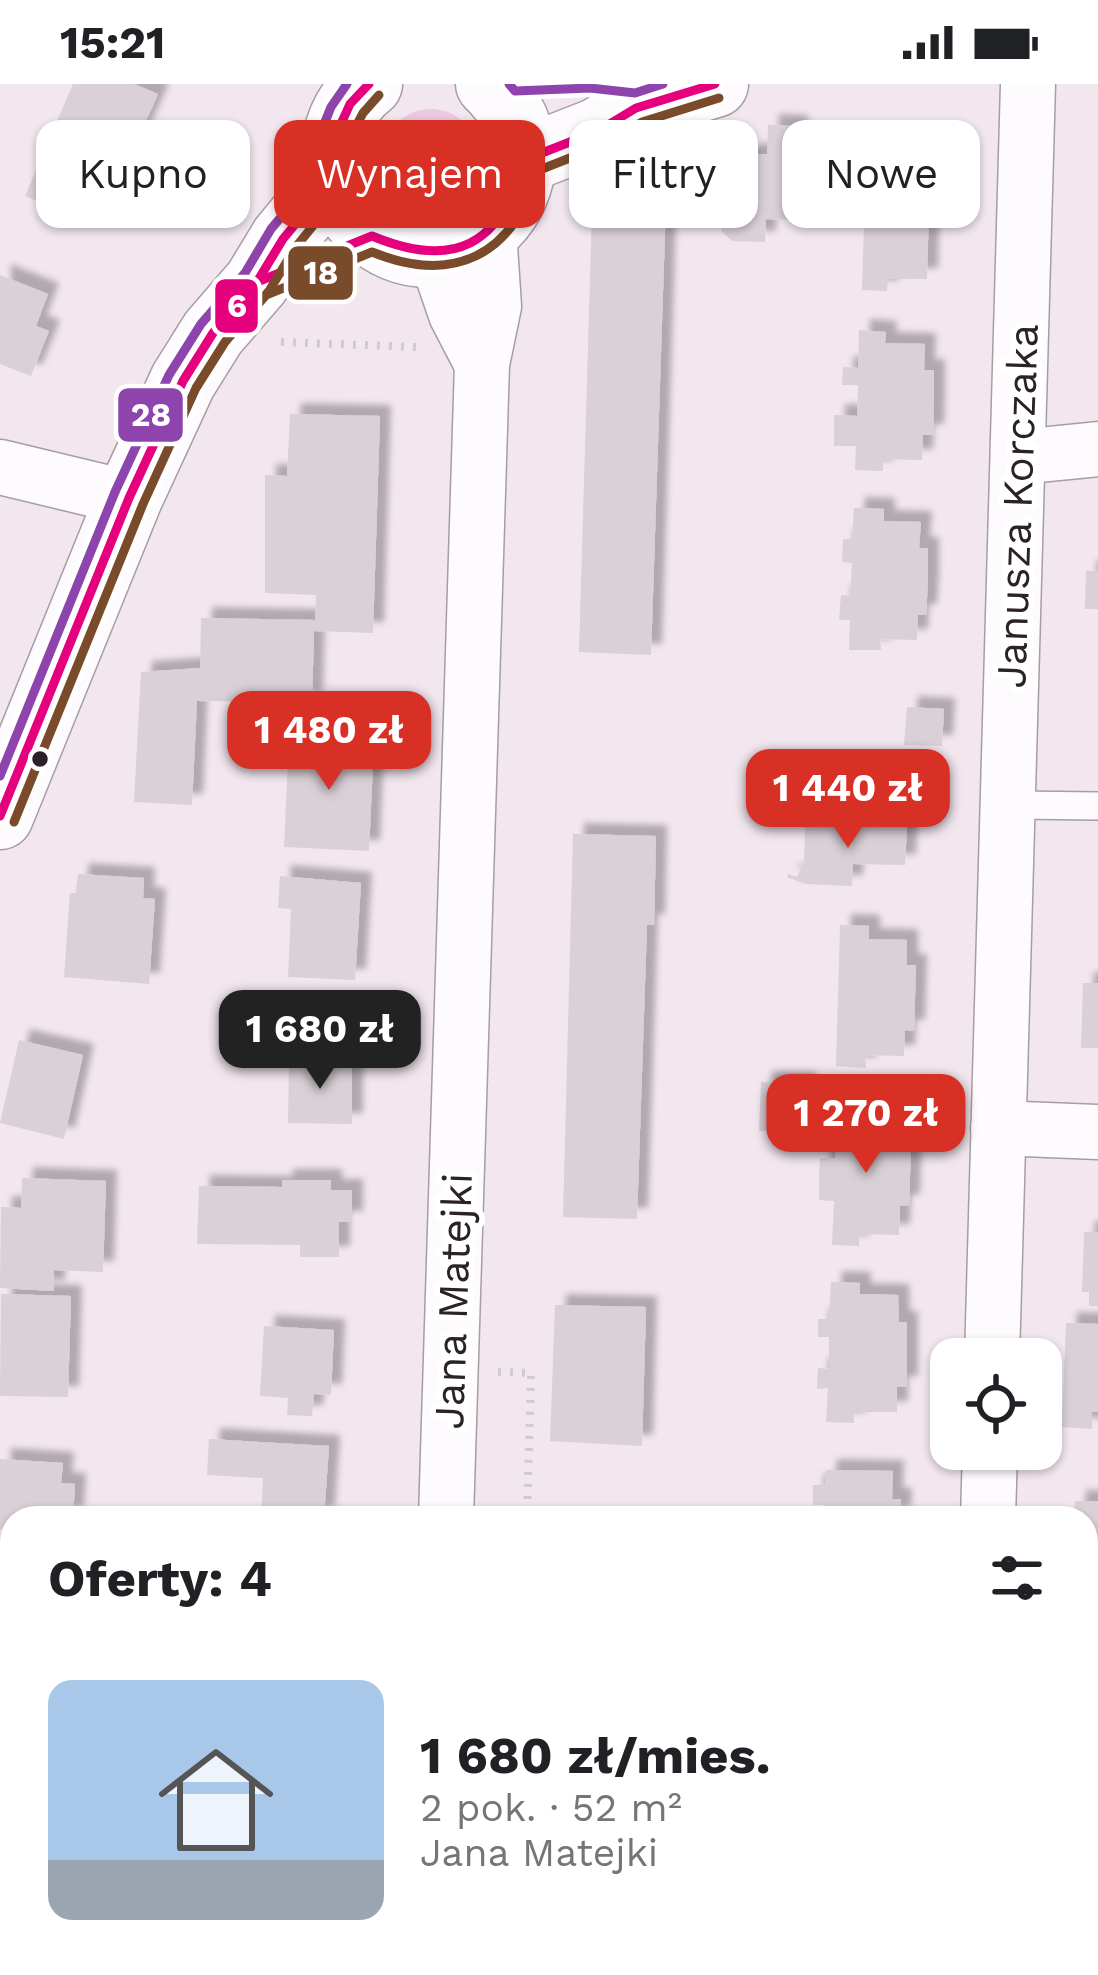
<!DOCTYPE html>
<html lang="pl">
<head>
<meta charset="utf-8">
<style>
  body { margin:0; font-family:"Work Sans",sans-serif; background:#f2f2f2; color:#202124; height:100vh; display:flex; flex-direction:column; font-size:45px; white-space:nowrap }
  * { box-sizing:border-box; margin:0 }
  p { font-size:39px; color:#757577 }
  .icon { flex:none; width:66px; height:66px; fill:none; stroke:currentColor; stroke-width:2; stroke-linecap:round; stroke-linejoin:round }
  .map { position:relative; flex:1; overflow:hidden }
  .panel { position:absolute; left:0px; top:1422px; width:1098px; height:471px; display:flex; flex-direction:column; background:#fff; border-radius:36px 36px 0 0; box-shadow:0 3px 9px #0004 }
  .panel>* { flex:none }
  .guide { position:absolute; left:36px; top:36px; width:1026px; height:108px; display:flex; gap:24px }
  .buttons { position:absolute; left:930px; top:1254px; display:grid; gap:24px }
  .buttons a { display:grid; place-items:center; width:132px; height:132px; border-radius:24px; background:#fff; box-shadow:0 3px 9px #0004; font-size:60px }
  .price { position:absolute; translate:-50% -102px; padding:0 27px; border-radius:24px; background:#d93025; color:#fff; font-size:39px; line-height:78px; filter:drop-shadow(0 3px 6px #0008) }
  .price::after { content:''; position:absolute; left:50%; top:72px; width:36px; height:27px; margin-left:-18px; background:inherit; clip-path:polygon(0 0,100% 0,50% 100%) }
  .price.current { background:#222; color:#fff }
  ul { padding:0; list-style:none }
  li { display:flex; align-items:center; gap:36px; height:300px; padding:0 48px }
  li span { display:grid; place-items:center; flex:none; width:336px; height:240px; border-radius:24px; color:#555 }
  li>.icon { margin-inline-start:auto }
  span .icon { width:144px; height:144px; fill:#fffc; stroke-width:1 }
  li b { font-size:51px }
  h2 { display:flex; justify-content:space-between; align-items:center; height:144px; padding:0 48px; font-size:51px }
  .pill { padding:0 42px; border-radius:24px; background:#fff; box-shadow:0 3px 9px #0004; font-size:42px; line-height:108px }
  .pill.current { background:#d93025; color:#fff }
  .status { display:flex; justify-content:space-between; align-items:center; height:84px; padding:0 60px; background:#fff; direction:ltr }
  .status svg { height:33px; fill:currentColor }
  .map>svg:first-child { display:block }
  .green { fill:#ebc9e2 }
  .building { fill:#dad0d7; filter:url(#shadow) }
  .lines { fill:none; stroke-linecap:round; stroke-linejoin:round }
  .service-casing { stroke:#a79da4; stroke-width:30 }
  .minor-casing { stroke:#a79da4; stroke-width:57 }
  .tertiary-casing { stroke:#a79da4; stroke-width:69 }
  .path { stroke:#cfccce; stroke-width:8; stroke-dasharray:3 9; stroke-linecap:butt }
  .service { stroke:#fdfbfd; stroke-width:27 }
  .minor { stroke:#fdfbfd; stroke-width:54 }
  .tertiary { stroke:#fdfbfd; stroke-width:66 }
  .bus-1-casing { stroke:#fff; stroke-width:18 }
  .bus-2-casing { stroke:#fff; stroke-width:18 }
  .bus-3-casing { stroke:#fff; stroke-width:18 }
  .bus-1 { stroke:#e5007d; stroke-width:9 }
  .bus-2 { stroke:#7a4b2a; stroke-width:9 }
  .bus-3 { stroke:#8e44ad; stroke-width:9 }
  .bus-dot { fill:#2a2228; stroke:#fff; stroke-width:4.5 }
  .labels { text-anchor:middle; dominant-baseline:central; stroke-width:12; stroke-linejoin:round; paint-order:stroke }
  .street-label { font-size:42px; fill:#2a2228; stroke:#fff }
  .line-badge { stroke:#fff; stroke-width:4.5 }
  .badge-label { font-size:33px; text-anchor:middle; font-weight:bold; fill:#fff }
</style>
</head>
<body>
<div class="status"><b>15:21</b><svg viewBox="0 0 49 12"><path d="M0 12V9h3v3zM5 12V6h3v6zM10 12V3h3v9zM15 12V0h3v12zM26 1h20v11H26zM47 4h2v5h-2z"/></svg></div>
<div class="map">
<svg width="1098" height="1891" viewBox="0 0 1098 1891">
  <defs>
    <filter id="shadow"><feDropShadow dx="11" dy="-11" stdDeviation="3" flood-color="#0004"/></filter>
  </defs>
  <rect width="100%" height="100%" fill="#f2e6ef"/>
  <circle class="green" cx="431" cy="72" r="47"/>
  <g class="building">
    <path d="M73,0H134L158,10L106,127L71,112L64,128L25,112Z"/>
    <path d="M768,41L797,42L794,136L766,135L765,158L732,157L722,148L719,127L741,122L742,75L754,70H767Z"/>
    <path d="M866,67L890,68V81L930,82L927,195H888L887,207L862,206Z"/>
    <path d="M654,86L666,117L651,571L579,568L592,126H609L608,119L594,117L591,112L594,106Z"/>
    <path d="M0,191L48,210L36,242L49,247L31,292L0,280Z"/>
    <path d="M859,246L886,248L885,259L925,260L924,286H934V318L933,351H923L922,376L883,375V387L855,386L856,362H834V331L857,332L858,301H842L843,283L858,284Z"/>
    <path d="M290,330L380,332L373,549L314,547L312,618L197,617L192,721L134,718L141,588L200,584L201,534L315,536L316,511L265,509V391L287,392Z"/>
    <path d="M854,424L884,425V437L921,438L919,464H928V498L926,531H918L917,556L880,555L881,566H849L850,536H839L841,511L850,512L852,479L842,478L843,455H852Z"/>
    <path d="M1086,487H1098V525H1085Z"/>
    <path d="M907,623L944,625L942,662L904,661Z"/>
    <path d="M289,652L374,655L369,767L284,763Z"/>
    <path d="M802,739L907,742L905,781L853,780L852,802L805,800L787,793L788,790L797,793L804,776L805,743H802Z"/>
    <path d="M573,750L656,752L654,841H647L637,1135L563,1133Z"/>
    <path d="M78,790L144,794L143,814L155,815L149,900L64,893L70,809H76Z"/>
    <path d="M280,792L361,799L355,896L288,893L291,825L278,824Z"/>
    <path d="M840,841L869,842V855L907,856V881H916L914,947L905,946L904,972L865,971L866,984L836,982Z"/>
    <path d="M1083,899H1098V964H1081Z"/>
    <path d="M19,956L83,971L64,1055L0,1039Z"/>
    <path d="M289,975L352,976V1040L288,1039Z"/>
    <path d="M761,998L805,999L804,1048L759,1047Z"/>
    <path d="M836,1020L863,1021V1033L903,1034L902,1059H911L909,1121L900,1122L899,1151L859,1150V1162L832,1161L834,1117L819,1116V1091L820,1074H835Z"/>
    <path d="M22,1094L106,1097L103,1188L54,1186V1207L0,1204L1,1123L21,1124Z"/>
    <path d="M282,1096H331V1106H352V1138H339V1173H300V1161L197,1160L199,1102L282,1103Z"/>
    <path d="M1084,1148H1098V1222H1089V1208H1082Z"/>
    <path d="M831,1198L860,1199V1210L898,1211L899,1238H907V1303H897V1328H854V1339L826,1338L828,1304L817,1305L818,1284L829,1285V1253H818V1235H829Z"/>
    <path d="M1,1210L71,1212L68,1313L0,1312Z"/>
    <path d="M555,1221L646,1223L642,1362L550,1357Z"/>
    <path d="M1066,1239L1098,1240V1328H1092V1345L1062,1343Z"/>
    <path d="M264,1242L334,1246L331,1311L314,1310L312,1332L287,1331L288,1314L260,1312Z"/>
    <path d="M209,1355L329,1362L324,1434H261L263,1394L207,1391Z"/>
    <path d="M0,1375L63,1379L61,1399L75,1400L73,1434H12V1446L0,1445Z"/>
    <path d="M826,1386L893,1387L892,1415H901L900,1434H824L825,1421H813V1401H825Z"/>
    <path d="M1075,1417H1098V1492H1086V1434H1074Z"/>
    <path d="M0,1520L12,1521V1723L5,1722L4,1740H0Z"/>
    <rect x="1086" y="1568" width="12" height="87"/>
    <path d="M1092,1698L1098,1699V1795L1086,1794V1707H1092Z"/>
    <path d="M0,1809L12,1814V1881H111L107,1891H0Z"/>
    <path d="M1086,1835L1098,1836V1891H1066V1881H1086Z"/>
    <rect x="536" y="1881" width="90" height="10"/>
  </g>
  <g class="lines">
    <defs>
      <path id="service" d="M1008,721L1098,722"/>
      <g id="minor">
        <path d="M435,169L456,230L482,280"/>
        <path d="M1019,373L1098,365"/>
        <path d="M0,383L129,414"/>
        <path d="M998,1044L1098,1048"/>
        <path d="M992,1275L1028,0"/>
        <path d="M446,1434L482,280L494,222L489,148"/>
        <path d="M988,1434L990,1365"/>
        <path d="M431,1891V1881"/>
        <path d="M973,1891V1881"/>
      </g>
      <g id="tertiary">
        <path d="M369,0C344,19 333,49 334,80C334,102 345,122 359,138C449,233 587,94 489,0"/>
        <path d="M524,76L598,47L636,24L715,0"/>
        <path d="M0,732L129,414L183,297L213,249L257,198L283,155L334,93"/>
      </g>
    </defs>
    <use href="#service" class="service-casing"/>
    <use href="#minor" class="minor-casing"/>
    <use href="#tertiary" class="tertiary-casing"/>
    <g class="path">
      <path d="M281,258L416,263"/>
      <path d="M498,1288L531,1289L527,1434"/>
      <path d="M515,1891L516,1881"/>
    </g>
    <use href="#service" class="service"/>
    <use href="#minor" class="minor"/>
    <use href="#tertiary" class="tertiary"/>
    <defs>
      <g id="bus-1">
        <path d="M232,227L257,198L283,155L334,93L335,66L340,42L350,20L369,0"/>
        <path d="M0,732L129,414L183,297L213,249L257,198L372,152C454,186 501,162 524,76L598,47L636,24L715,0"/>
      </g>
      <g id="bus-2">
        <path d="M243,237L269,207L295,164L346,101L354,46L363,29L379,11"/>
        <path d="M14,738L143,420L196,304L225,258L266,211L372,168C453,201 514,172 537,87L605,60L642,38L719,14"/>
      </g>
      <g id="bus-3">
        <path d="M509,0L515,7L590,4L635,9L663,0"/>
        <path d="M0,692L115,408L169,291L201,240L245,189L271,145L319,88L325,38L331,23L347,0"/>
      </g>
    </defs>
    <use href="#bus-1" class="bus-1-casing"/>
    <use href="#bus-2" class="bus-2-casing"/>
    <use href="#bus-3" class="bus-3-casing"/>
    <use href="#bus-1" class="bus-1"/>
    <use href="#bus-2" class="bus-2"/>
    <use href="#bus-3" class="bus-3"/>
  </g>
  <circle class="bus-dot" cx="40" cy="675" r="10"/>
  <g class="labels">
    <g class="street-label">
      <text transform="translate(1017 422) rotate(-88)">Janusza Korczaka</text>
      <text transform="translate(453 1217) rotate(-88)">Jana Matejki</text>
    </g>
  </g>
  <g class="line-badge">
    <rect x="286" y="160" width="69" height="58" rx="12" fill="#7a4b2a"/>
    <rect x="213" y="193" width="47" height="58" rx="12" fill="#e5007d"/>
    <rect x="116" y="302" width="69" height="58" rx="12" fill="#8e44ad"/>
  </g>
  <g class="badge-label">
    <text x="321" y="200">18</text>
    <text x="237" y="233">6</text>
    <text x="151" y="342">28</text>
  </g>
</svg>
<div class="buttons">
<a><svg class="icon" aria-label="locate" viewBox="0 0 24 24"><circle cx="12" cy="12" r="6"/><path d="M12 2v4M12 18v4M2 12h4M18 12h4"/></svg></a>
</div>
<b class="price" style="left:329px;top:709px">1 480 zł</b>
<b class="price" style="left:848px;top:767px">1 440 zł</b>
<b class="price current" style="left:320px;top:1008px">1 680 zł</b>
<b class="price" style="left:866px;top:1092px">1 270 zł</b>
<div class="guide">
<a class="pill">Kupno</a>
<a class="pill current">Wynajem</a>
<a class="pill">Filtry</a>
<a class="pill">Nowe</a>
</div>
<section class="panel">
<h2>Oferty: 4<svg class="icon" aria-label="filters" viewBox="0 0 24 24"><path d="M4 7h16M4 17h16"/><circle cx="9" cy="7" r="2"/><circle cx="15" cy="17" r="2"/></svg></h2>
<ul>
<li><span style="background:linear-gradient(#a9c7e8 75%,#9aa5b1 0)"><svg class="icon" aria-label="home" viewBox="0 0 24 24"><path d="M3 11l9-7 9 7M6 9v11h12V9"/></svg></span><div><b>1 680 zł/mies.</b><p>2 pok. · 52 m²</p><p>Jana Matejki</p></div></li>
</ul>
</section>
</div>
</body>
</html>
